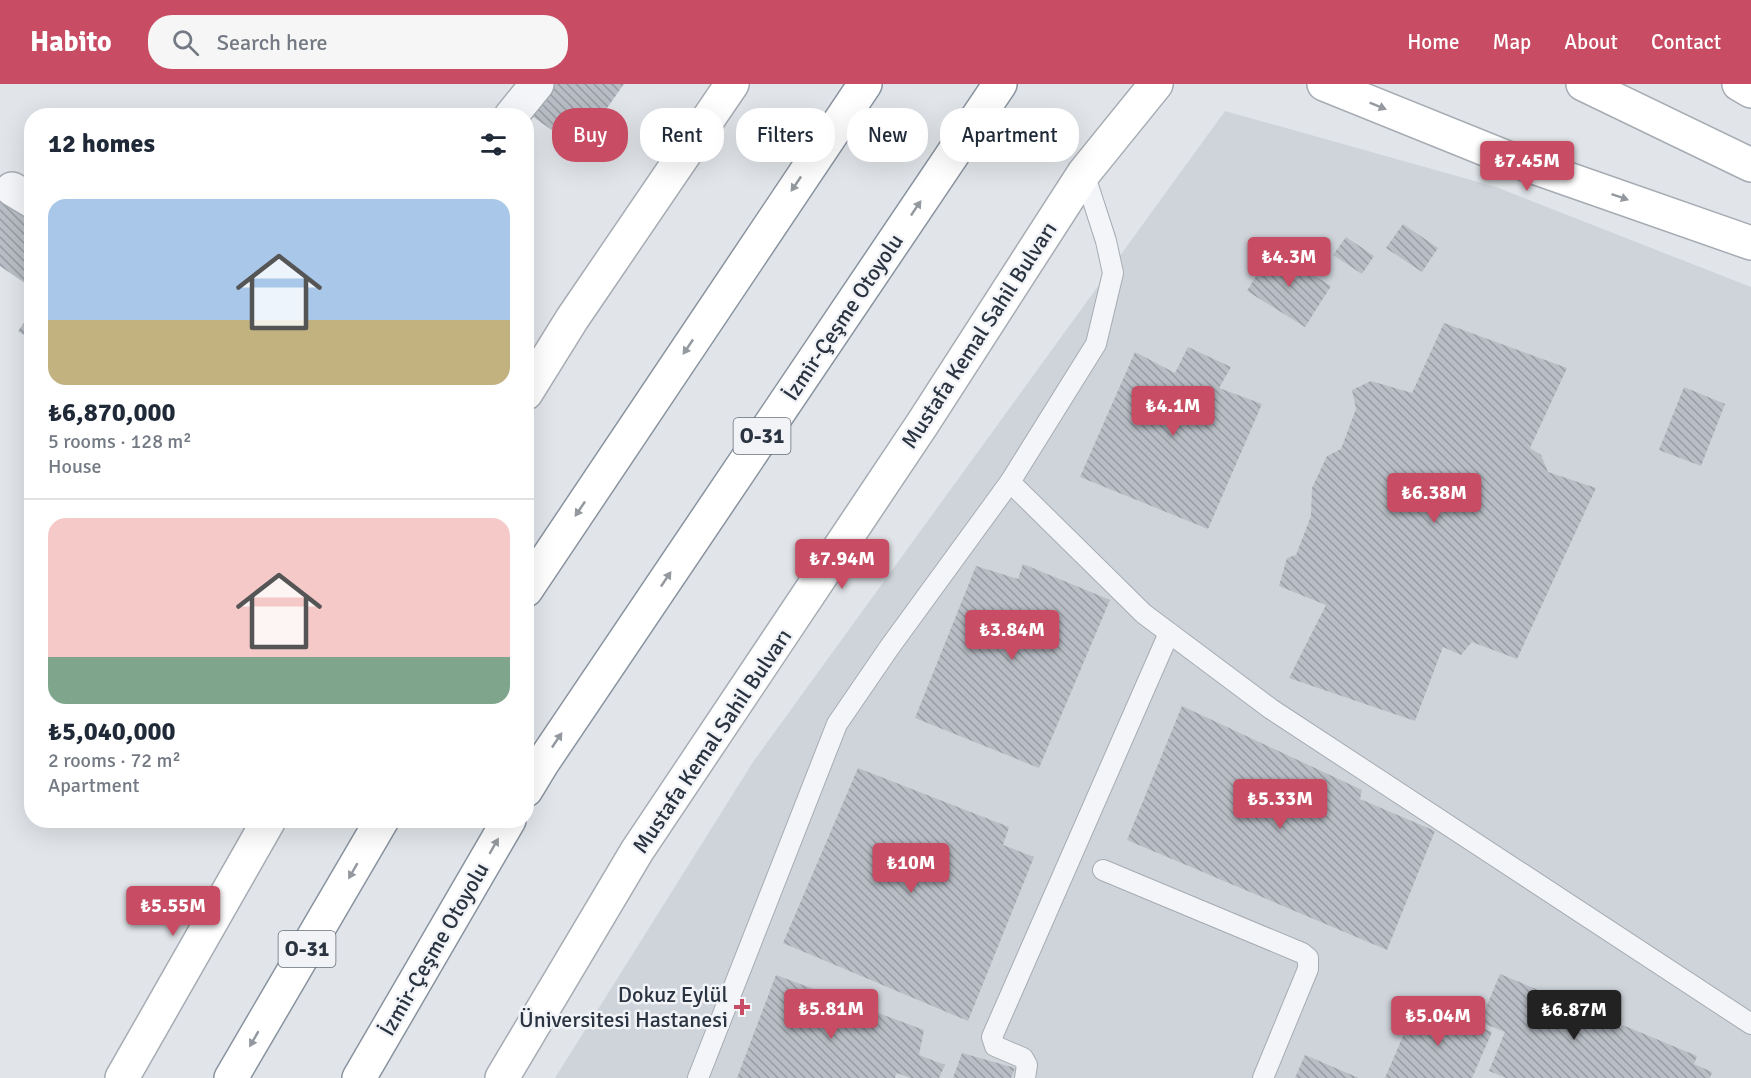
<!DOCTYPE html>
<html lang="en">
<head>
<meta charset="utf-8">
<style>
  body { margin:0; font-family:Signika,sans-serif; background:#f6f6f7; color:#1f2937; height:100vh; display:flex; flex-direction:column; font-size:22px; white-space:nowrap }
  * { box-sizing:border-box; margin:0 }
  p { font-size:20px; color:#747a83 }
  .icon { flex:none; width:33px; height:33px; fill:none; stroke:currentColor; stroke-width:2; stroke-linecap:round; stroke-linejoin:round }
  .map { position:relative; flex:1; overflow:hidden }
  .details { position:absolute; left:24px; top:24px; width:510px; height:720px; display:flex; flex-direction:column; background:#fff; border-radius:24px; box-shadow:0 6px 24px #0002 }
  .details>* { flex:none }
  .hud { position:absolute; left:552px; top:24px; width:570px; height:54px; display:flex; gap:12px }
  .price { position:absolute; translate:-50% -51px; padding:0 14px; border-radius:6px; background:#c84d64; color:#fff; font-size:20px; line-height:39px; filter:drop-shadow(0 2px 3px #0008) }
  .price::after { content:''; position:absolute; left:50%; top:36px; width:18px; height:14px; margin-left:-9px; background:inherit; clip-path:polygon(0 0,100% 0,50% 100%) }
  .price.selected { background:#222; color:#fff }
  ul { padding:0; list-style:none }
  li { display:grid; align-content:center; gap:12px; height:318px; padding:0 24px }
  li+li { border-top:2px solid #e0e1e3 }
  li span { display:grid; place-items:center; height:186px; border-radius:18px; color:#555 }
  li>.icon { margin-inline-start:auto }
  span .icon { width:108px; height:108px; fill:#fffc; stroke-width:1 }
  li b { font-size:26px }
  h2 { display:flex; justify-content:space-between; align-items:center; height:72px; padding:0 24px; font-size:26px }
  .tag { padding:0 21px; border-radius:24px; background:#fff; box-shadow:0 6px 24px #0002; font-size:21px; line-height:54px }
  .tag.selected { background:#c84d64; color:#fff }
  header { display:flex; align-items:center; gap:36px; box-sizing:border-box; height:84px; padding:0 30px; background:#c84d64; color:#fff }
  header strong { font-size:28px }
  nav { display:flex; gap:33px; margin-inline-start:auto; font-size:21px }
  .search { width:420px; height:54px; background:#f6f6f7; display:flex; align-items:center; gap:15px; box-sizing:border-box; padding:0 21px; border-radius:24px; color:#747a83; font-size:22px }
  .map>svg:first-child { display:block }
  .built { fill:#cfd4db }
  .building { fill:url(#building-back-hatch) }
  .lines { fill:none; stroke-linecap:round; stroke-linejoin:round }
  .lane-casing { stroke:#a6acb3; stroke-width:22 }
  .street-casing { stroke:#a6acb3; stroke-width:36 }
  .secondary-casing { stroke:#a6acb3; stroke-width:36 }
  .highway-casing { stroke:#89939f; stroke-width:36 }
  .lane { stroke:#f4f5f8; stroke-width:20 }
  .street { stroke:#f4f5f8; stroke-width:33 }
  .secondary { stroke:#fff; stroke-width:33 }
  .highway { stroke:#fff; stroke-width:33 }
  .oneway { fill:#9499a0 }
  .poi-dot { fill:#c84d64; stroke:#f1f3f7; stroke-width:2 }
  .labels { text-anchor:middle; dominant-baseline:central; stroke-width:5; stroke-linejoin:round; paint-order:stroke }
  .shield { fill:#f1f3f7; stroke:#666d77; stroke-width:1.5 }
  .shield-label { font-size:21px; font-weight:bold; fill:#2a3340 }
  .street-label { font-size:22px; fill:#2a3340; stroke:#f1f3f7 }
  .poi-label { font-size:22px; fill:#2a3340; stroke:#f1f3f7; text-anchor:end }
</style>
</head>
<body>
<header>
<strong>Habito</strong>
<div class="search"><svg class="icon" aria-label="search" viewBox="0 0 24 24"><circle cx="10" cy="10" r="6"/><path d="M15 15l6 6"/></svg>Search here</div>
<nav><a>Home</a><a>Map</a><a>About</a><a>Contact</a></nav>
</header>
<div class="map">
<svg width="1751" height="994" viewBox="0 0 1751 994">
  <defs>
    <pattern id="building-back-hatch" width="6" height="6" patternUnits="userSpaceOnUse" patternTransform="scale(1.5)"><rect width="6" height="6" fill="#b9bec6"/><path d="M-1 5l2 2M0 0l6 6M5-1l2 2" fill="none" stroke="#979ba2"/></pattern>
  </defs>
  <rect width="100%" height="100%" fill="#e1e5e9"/>
  <path class="built" d="M1225,27L1496,103L1751,203V994H555L753,678Z"/>
  <g class="building">
    <path d="M548,0H624L578,65L528,29Z"/>
    <path d="M0,111L32,133V204L0,182Z"/>
    <path d="M1403,140L1438,164L1422,188L1386,164Z"/>
    <path d="M1346,153L1374,172L1362,190L1333,171Z"/>
    <path d="M1272,166L1331,202L1305,243L1247,207Z"/>
    <path d="M32,228V257L18,247Z"/>
    <path d="M1444,239L1567,284L1530,364L1541,371L1548,388L1596,404L1517,575L1472,558L1461,571L1443,563L1415,637L1289,594L1326,521L1279,502L1287,474L1296,471L1311,432L1312,404L1327,372L1341,365L1356,325L1352,306L1371,297L1412,309Z"/>
    <path d="M1188,263L1231,283L1219,304L1262,320L1208,445L1080,393L1135,268L1175,289Z"/>
    <path d="M1684,303L1725,320L1701,382L1659,366Z"/>
    <path d="M1023,480L1110,516L1039,684L915,634L976,482L1018,495Z"/>
    <path d="M1182,622L1362,706L1360,715L1435,747L1387,866L1127,756Z"/>
    <path d="M858,684L1009,743L1003,761L1034,773L968,937L783,859Z"/>
    <path d="M1500,890L1697,972L1694,980L1712,988L1710,994H1506L1489,987L1505,948L1480,938Z"/>
    <path d="M776,891L924,946L919,971L945,981L939,994H910L897,989L895,994H737Z"/>
    <path d="M1418,917L1492,948L1472,994H1385Z"/>
    <path d="M962,969L1015,984L1011,994H953Z"/>
    <path d="M1305,971L1359,994H1295Z"/>
  </g>
  <g class="lines">
    <defs>
      <g id="lane">
        <path d="M1010,398L1144,530L1271,625L1751,940"/>
        <path d="M1103,786L1302,869L1308,874V885L1263,994"/>
        <path d="M698,994L837,640L889,564L1010,398L1096,260L1113,189L1106,157L1084,89"/>
        <path d="M1025,994L1027,981L1023,974L995,962L992,953L1169,549"/>
      </g>
      <g id="street">
        <path d="M511,32L537,0"/>
        <path d="M12,105L32,117"/>
      </g>
      <g id="secondary">
        <path d="M1324,0L1505,73L1751,159"/>
        <path d="M1583,0L1751,81"/>
        <path d="M1739,0L1751,7"/>
        <path d="M526,309L572,235L732,0"/>
        <path d="M122,994L269,736"/>
        <path d="M502,994L637,767L923,339L1084,89L1156,0"/>
      </g>
      <g id="highway">
        <path d="M526,506L865,0"/>
        <path d="M526,706L543,678L1000,0"/>
        <path d="M231,994L382,736"/>
        <path d="M359,994L509,736"/>
      </g>
    </defs>
    <use href="#lane" class="lane-casing"/>
    <use href="#street" class="street-casing"/>
    <use href="#secondary" class="secondary-casing"/>
    <use href="#highway" class="highway-casing"/>
    <use href="#lane" class="lane"/>
    <use href="#street" class="street"/>
    <use href="#secondary" class="secondary"/>
    <use href="#highway" class="highway"/>
  </g>
  <defs><path id="oneway-solid" d="M-6-.8H1V-3.2L6.5 0L1 3.2V.8H-6Z" transform="scale(1.5)"/></defs>
  <g class="oneway">
    <use href="#oneway-solid" transform="translate(1378 22) rotate(22)"/>
    <use href="#oneway-solid" transform="translate(796 100) rotate(124)"/>
    <use href="#oneway-solid" transform="translate(1620 113) rotate(19)"/>
    <use href="#oneway-solid" transform="translate(916 124) rotate(-56)"/>
    <use href="#oneway-solid" transform="translate(688 263) rotate(124)"/>
    <use href="#oneway-solid" transform="translate(580 425) rotate(124)"/>
    <use href="#oneway-solid" transform="translate(666 495) rotate(-56)"/>
    <use href="#oneway-solid" transform="translate(557 656) rotate(-56)"/>
    <use href="#oneway-solid" transform="translate(494 762) rotate(-60)"/>
    <use href="#oneway-solid" transform="translate(353 787) rotate(120)"/>
    <use href="#oneway-solid" transform="translate(254 955) rotate(120)"/>
  </g>
  <path class="poi-dot" d="M739 914h6v6h6v6h-6v6h-6v-6h-6v-6h6z"/>
  <g class="labels">
    <g class="shield">
      <rect x="733.5" y="334" width="57" height="36" rx="4.5"/>
      <rect x="278.5" y="847" width="57" height="36" rx="4.5"/>
    </g>
    <g class="shield-label">
      <text x="762" y="352">O-31</text>
      <text x="307" y="865">O-31</text>
    </g>
    <g class="street-label">
      <text transform="translate(843 233) rotate(-56)">İzmir-Çeşme Otoyolu</text>
      <text transform="translate(979 251) rotate(-57)">Mustafa Kemal Sahil Bulvarı</text>
      <text transform="translate(712 657) rotate(-56)">Mustafa Kemal Sahil Bulvarı</text>
      <text transform="translate(434 865) rotate(-60)">İzmir-Çeşme Otoyolu</text>
    </g>
    <g class="poi-label">
      <text x="728" y="910">Dokuz Eylül<tspan x="728" dy="25">Üniversitesi Hastanesi</tspan></text>
    </g>
  </g>
</svg>
<b class="price" style="left:1527px;top:108px">₺7.45M</b>
<b class="price" style="left:1289px;top:204px">₺4.3M</b>
<b class="price" style="left:1173px;top:353px">₺4.1M</b>
<b class="price" style="left:1434px;top:440px">₺6.38M</b>
<b class="price" style="left:842px;top:506px">₺7.94M</b>
<b class="price" style="left:1012px;top:577px">₺3.84M</b>
<b class="price" style="left:1280px;top:746px">₺5.33M</b>
<b class="price" style="left:911px;top:810px">₺10M</b>
<b class="price" style="left:173px;top:853px">₺5.55M</b>
<b class="price" style="left:831px;top:956px">₺5.81M</b>
<b class="price selected" style="left:1574px;top:957px">₺6.87M</b>
<b class="price" style="left:1438px;top:963px">₺5.04M</b>
<div class="hud">
<a class="tag selected">Buy</a>
<a class="tag">Rent</a>
<a class="tag">Filters</a>
<a class="tag">New</a>
<a class="tag">Apartment</a>
</div>
<section class="details">
<h2>12 homes<svg class="icon" aria-label="filters" viewBox="0 0 24 24"><path d="M4 7h16M4 17h16"/><circle cx="9" cy="7" r="2"/><circle cx="15" cy="17" r="2"/></svg></h2>
<ul>
<li><span style="background:linear-gradient(#a9c7e8 65%,#c2b280 0)"><svg class="icon" aria-label="home" viewBox="0 0 24 24"><path d="M3 11l9-7 9 7M6 9v11h12V9"/></svg></span><div><b>₺6,870,000</b><p>5 rooms · 128 m²</p><p>House</p></div></li>
<li><span style="background:linear-gradient(#f6c9c9 75%,#7fa58c 0)"><svg class="icon" aria-label="home" viewBox="0 0 24 24"><path d="M3 11l9-7 9 7M6 9v11h12V9"/></svg></span><div><b>₺5,040,000</b><p>2 rooms · 72 m²</p><p>Apartment</p></div></li>
</ul>
</section>
</div>
</body>
</html>
